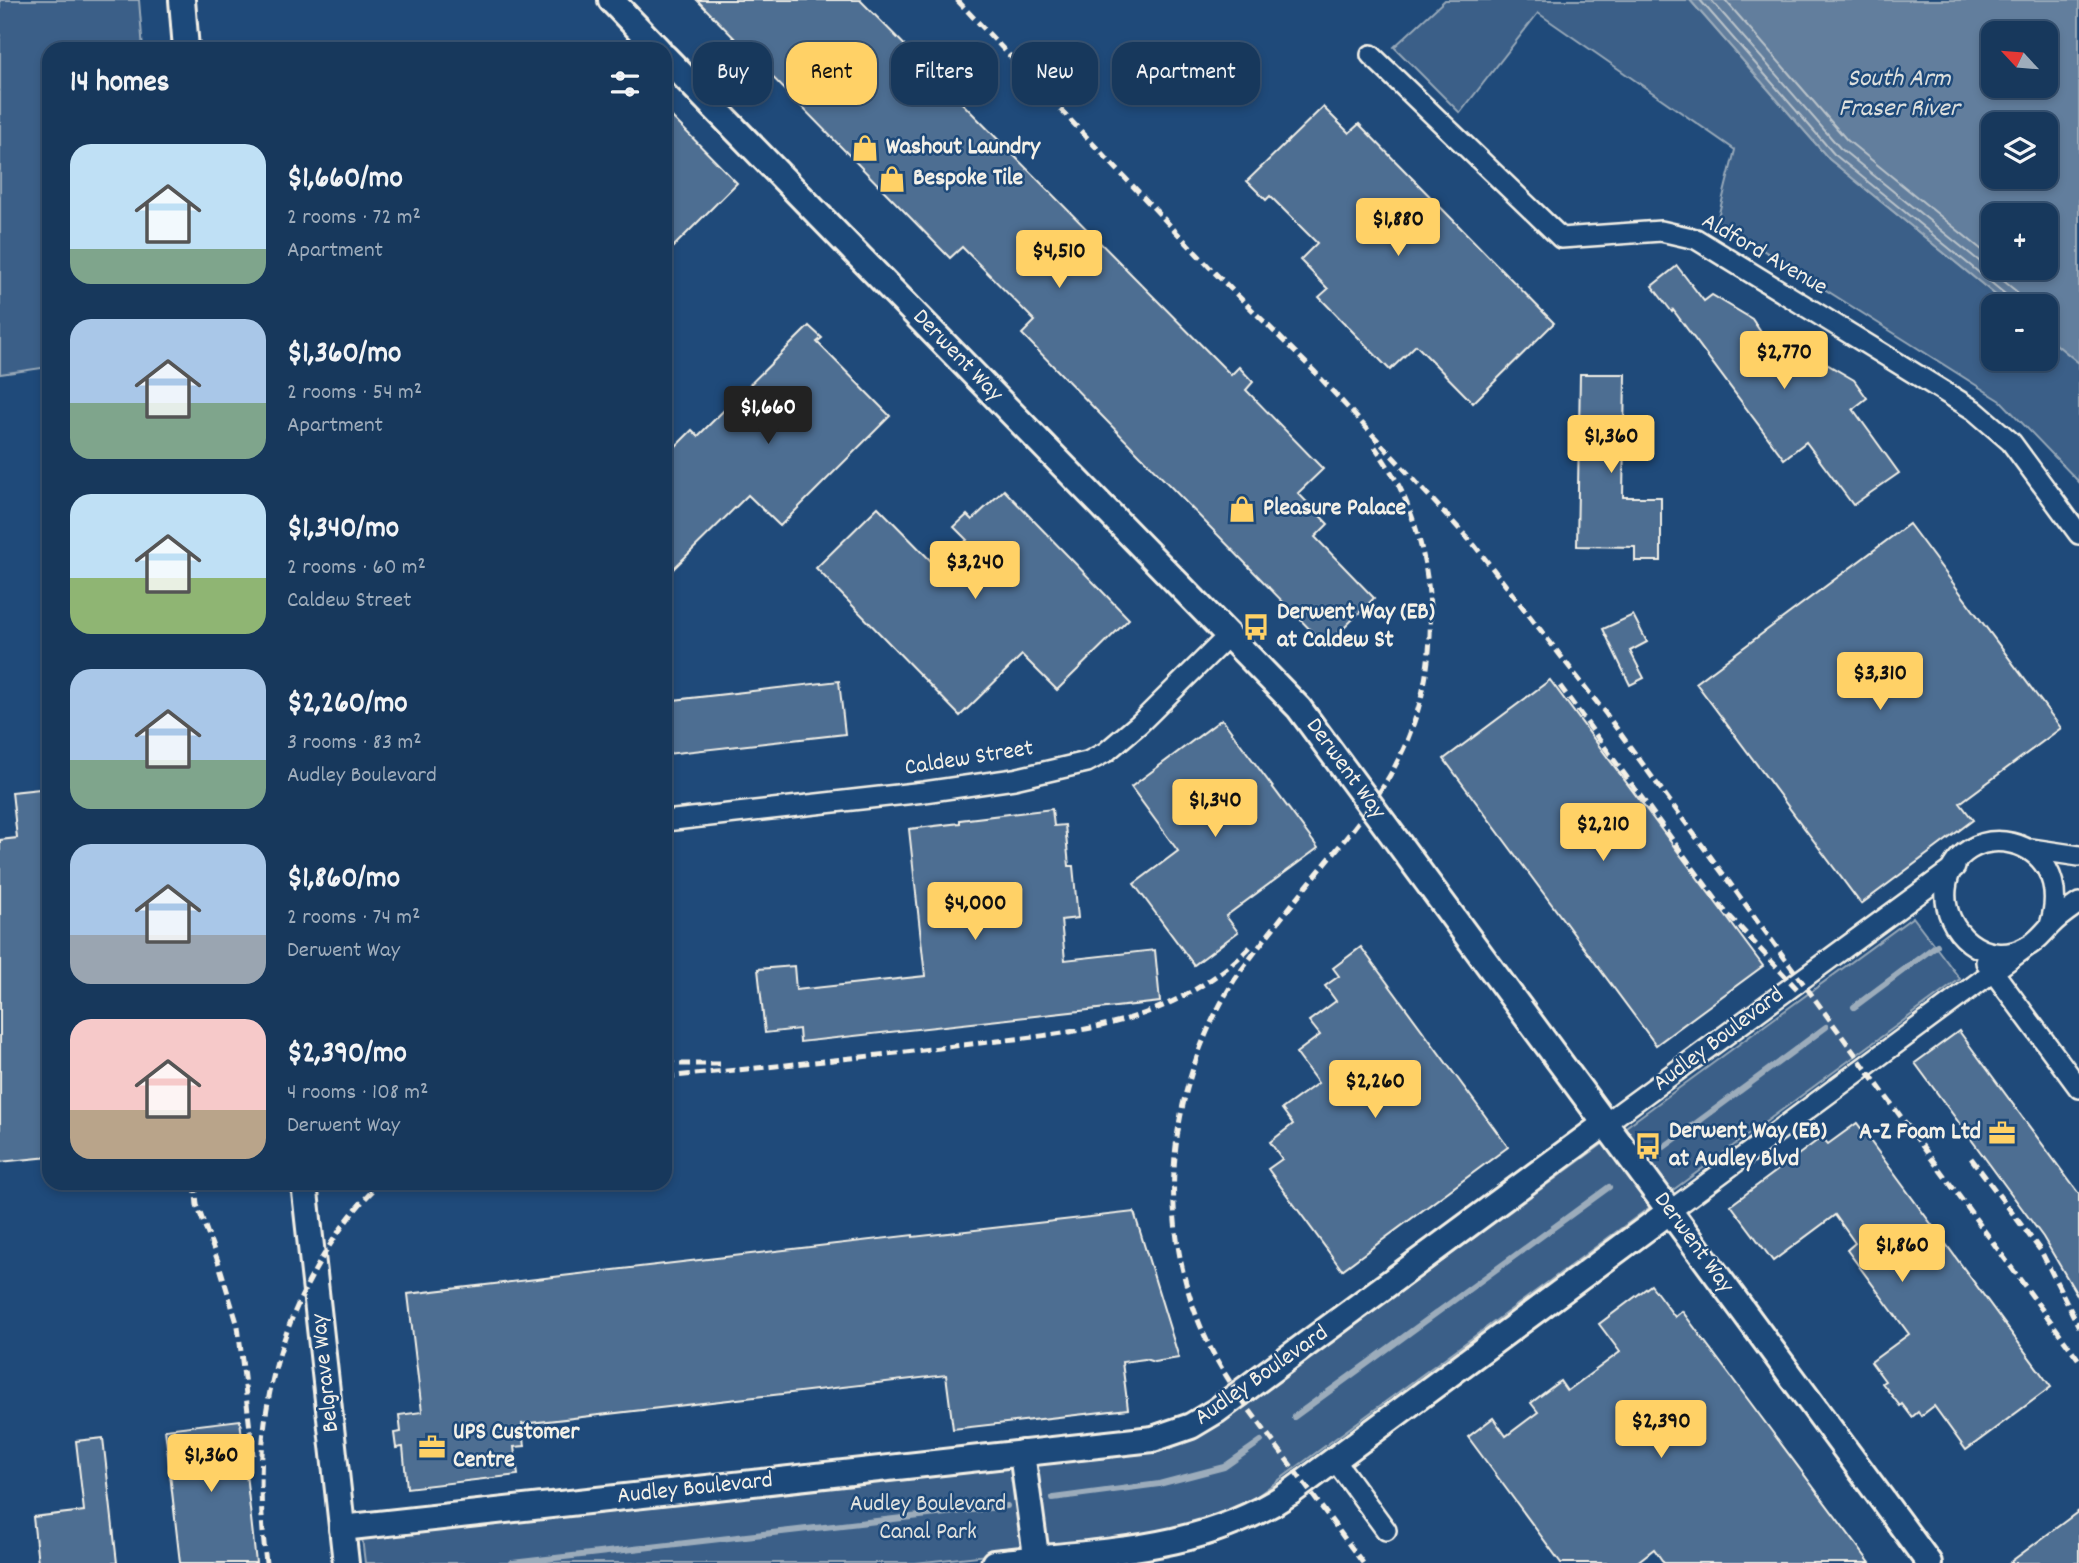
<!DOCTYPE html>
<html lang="en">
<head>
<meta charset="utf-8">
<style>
  body { margin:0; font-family:Dekko,sans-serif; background:#203f62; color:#f1f3f6; height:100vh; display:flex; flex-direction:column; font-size:26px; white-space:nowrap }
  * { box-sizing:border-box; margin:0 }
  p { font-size:23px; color:#9eacbb }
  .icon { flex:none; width:38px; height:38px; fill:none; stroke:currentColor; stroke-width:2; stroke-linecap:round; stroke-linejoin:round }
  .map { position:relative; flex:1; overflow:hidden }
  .sheet { position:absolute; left:42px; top:42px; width:630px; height:1148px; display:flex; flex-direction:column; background:#17385c; border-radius:21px; box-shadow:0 4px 10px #0003,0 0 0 2px #365272 }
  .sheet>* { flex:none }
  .hud { position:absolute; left:693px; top:42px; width:665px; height:63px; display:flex; gap:14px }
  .needle { width:46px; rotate:296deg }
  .fabs { position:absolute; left:1981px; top:21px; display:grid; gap:14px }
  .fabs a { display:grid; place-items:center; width:77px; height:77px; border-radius:14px; background:#17385c; box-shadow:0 4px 10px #0003,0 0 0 2px #365272; font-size:35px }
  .price { position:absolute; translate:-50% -60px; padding:0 16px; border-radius:7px; background:#ffd166; color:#111; font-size:23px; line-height:46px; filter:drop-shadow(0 2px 4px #0008) }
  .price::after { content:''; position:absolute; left:50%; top:42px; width:21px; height:16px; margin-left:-10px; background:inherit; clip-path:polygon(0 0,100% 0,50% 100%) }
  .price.on { background:#222; color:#fff }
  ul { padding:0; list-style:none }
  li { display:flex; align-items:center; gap:21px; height:175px; padding:0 28px }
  li span { display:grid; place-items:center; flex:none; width:196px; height:140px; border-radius:21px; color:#555 }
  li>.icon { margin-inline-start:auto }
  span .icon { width:84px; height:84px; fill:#fffc; stroke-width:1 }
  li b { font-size:30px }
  h2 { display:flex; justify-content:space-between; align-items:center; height:84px; padding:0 28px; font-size:30px }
  .tag { padding:0 24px; border-radius:21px; background:#17385c; box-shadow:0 4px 10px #0003,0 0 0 2px #365272; font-size:24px; line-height:63px }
  .tag.on { background:#ffd166; color:#111 }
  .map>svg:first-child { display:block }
  .green { fill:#3a5f88; stroke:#97a8b8; stroke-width:2 }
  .water { fill:#627e9d; stroke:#9cacbb; stroke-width:2; fill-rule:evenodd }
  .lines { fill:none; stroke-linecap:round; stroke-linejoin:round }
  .shore { stroke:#bac3ca; stroke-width:2 }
  .stream { stroke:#9cacbb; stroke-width:6 }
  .building { fill:#4d6e92; stroke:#f4f1e8; stroke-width:2 }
  .minor-casing { stroke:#f4f1e8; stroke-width:24 }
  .tertiary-casing { stroke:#f4f1e8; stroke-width:30 }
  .minor { stroke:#1f4a7a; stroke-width:19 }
  .tertiary { stroke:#1f4a7a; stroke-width:24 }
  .rail { stroke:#f4f1e8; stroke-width:5; stroke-dasharray:10 5; stroke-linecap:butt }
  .labels { text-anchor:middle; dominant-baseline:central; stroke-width:5; stroke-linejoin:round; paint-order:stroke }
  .poi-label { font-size:24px; font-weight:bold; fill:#f4f1e8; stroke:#1f4a7a; text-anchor:start }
  .street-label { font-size:24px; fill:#f4f1e8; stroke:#1f4a7a }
  .park-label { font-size:24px; fill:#e1e2de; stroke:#1f4a7a }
  .water-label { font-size:26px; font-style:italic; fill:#dee0dd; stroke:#1f4a7a }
</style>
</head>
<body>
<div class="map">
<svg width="2079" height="1563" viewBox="0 0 2079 1563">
  <rect width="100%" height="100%" fill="#1f4a7a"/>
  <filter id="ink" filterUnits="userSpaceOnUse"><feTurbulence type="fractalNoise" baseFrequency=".0143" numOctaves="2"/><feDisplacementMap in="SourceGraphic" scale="14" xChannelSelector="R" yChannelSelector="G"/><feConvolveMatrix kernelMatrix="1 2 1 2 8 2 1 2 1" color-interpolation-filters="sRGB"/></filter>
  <g filter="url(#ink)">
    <g class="green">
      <path d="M0,0H139L143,49H49V367L0,374Z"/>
      <path d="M1445,0H1690L1829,159L2009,306H1993V359H2046V336L2079,363V482L2001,401L1717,221L1735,150L1538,13L1460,113L1394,47Z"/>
      <path d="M1913,917L1960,979L1245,1505L1187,1526L1116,1541L915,1563H365L362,1538L1159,1452L1214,1428Z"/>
    </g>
    <path class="water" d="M1690,0H2079V363L2046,336V306H2009L1829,159ZM1993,33H2046V86H1993ZM1993,124H2046V177H1993ZM1993,215H2046V268H1993Z"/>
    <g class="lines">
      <g class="shore">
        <path d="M1700,0L1834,154L2010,298L2013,306"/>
        <path d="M1711,0L1840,148L2016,291L2021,299L2022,306"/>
        <path d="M1725,0L1847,140L1993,259"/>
      </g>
      <g class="stream">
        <path d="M1854,1007L1937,945"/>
        <path d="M1664,1147L1826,1027"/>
        <path d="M1294,1417L1609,1187"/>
        <path d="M1053,1498L1159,1484L1224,1467L1261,1441"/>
        <path d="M512,1563L1007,1506"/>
      </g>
    </g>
    <g class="building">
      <path d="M697,0H860L1231,375L1239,367L1253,382L1246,390L1323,469L1298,493L1328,524L1315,537L1374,598L1326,646L1022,334L1035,321L962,247L950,258Z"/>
      <path d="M1323,107L1349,133L1359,124L1554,323L1473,403L1416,345L1390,370L1319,297L1328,289L1300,260L1317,243L1270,196L1266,200L1247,181Z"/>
      <path d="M665,110L737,183L665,255Z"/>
      <path d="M1677,266L1704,301L1712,295L1752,319L1787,371L1811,355L1854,380L1867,398L1853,409L1899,473L1853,505L1806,442L1784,459L1673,310L1672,312L1652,286Z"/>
      <path d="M809,326L822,338L817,342L890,416L780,526L748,495L665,577V457L692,430L698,436Z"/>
      <path d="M1580,374H1625L1623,497H1661V561H1635V547L1577,546Z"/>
      <path d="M1004,490L1129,619L1057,690L1022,655L960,716L816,568L878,507L938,568L967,540L954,527L967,515L972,520Z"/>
      <path d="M1909,524L2061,728L1960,803L1973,820L1861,904L1696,683Z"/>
      <path d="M1633,615L1647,642L1630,651L1644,678L1630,685L1603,629Z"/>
      <path d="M1550,680L1763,966L1656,1045L1444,759Z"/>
      <path d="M839,681L845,734L667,754L665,701Z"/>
      <path d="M1222,719L1318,848L1226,916L1238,932L1194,965L1134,884L1178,851L1131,787Z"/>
      <path d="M49,788V1157L0,1162V840L17,838L12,792Z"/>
      <path d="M1052,809L1054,826L1065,825L1069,866H1073L1078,918L1061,920L1065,960L1155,950L1160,1002L800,1042L799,1029L765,1033L758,969L794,966L796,990L925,976L909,829L960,823V820Z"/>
      <path d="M1361,947L1508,1147L1342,1270L1268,1169L1282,1159L1270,1142L1293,1124L1282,1109L1318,1083L1296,1053L1320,1035L1309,1021L1336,1001L1325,986L1339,976L1333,968Z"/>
      <path d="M1959,1031L2079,1194V1298L2043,1237L1915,1063Z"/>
      <path d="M1857,1123L2051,1387L1966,1450L1934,1406L1921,1416L1918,1412L1912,1417L1902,1404L1900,1406L1882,1383L1885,1381L1871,1362L1909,1334L1847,1250L1855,1243L1835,1215L1773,1261L1731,1205L1822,1137L1828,1144Z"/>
      <path d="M1134,1212L1179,1358L1154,1362L1145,1359L1122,1362L1128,1409L953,1429L946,1375L522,1424L525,1446L514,1447L518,1475L407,1488L403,1447L396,1448L394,1433L401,1432L399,1415L422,1412L408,1294L913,1235V1237Z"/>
      <path d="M1651,1285L1675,1317L1682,1311L1870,1563H1664L1654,1549L1636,1563H1561L1468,1437L1493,1418L1506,1436L1538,1412L1531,1403L1560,1381L1567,1391L1620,1352L1599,1324Z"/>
      <path d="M240,1420L256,1563H180L165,1429Z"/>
      <path d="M103,1438L117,1563H38L33,1517L84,1511L76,1441Z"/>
      <path d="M2079,1511V1563H2009Z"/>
    </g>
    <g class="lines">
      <defs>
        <g id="minor">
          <path d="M1371,55L1561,238L1661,231L1696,239L1974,410L2011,442L2079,534"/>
          <path d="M665,821L924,792L1014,779L1087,762L1106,752L1139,724L1230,634"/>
          <path d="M2032,849L2079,856"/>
          <path d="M2050,925C2079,831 1954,813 1946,889C1942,932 1986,969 2026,947C2037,942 2042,934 2050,926C2058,917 2069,910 2079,903"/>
          <path d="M1986,962L2079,1088"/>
          <path d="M1606,1123L1955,867"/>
          <path d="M1670,1211L2025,948"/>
          <path d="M1334,1459L1386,1530"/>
        </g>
        <g id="tertiary">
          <path d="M182,0L186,49"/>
          <path d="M611,0L658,49"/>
          <path d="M665,57L1299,708L1929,1563"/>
          <path d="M304,1183L346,1563"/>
          <path d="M1022,1453L1037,1563"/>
          <path d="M342,1528L1153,1439L1191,1426L1216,1411L1606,1123"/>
          <path d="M994,1563C1098,1551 1201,1553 1291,1492L1670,1211"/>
        </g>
      </defs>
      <use href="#minor" class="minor-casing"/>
      <use href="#tertiary" class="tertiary-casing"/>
      <use href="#minor" class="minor"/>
      <use href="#tertiary" class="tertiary"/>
      <g class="rail">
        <path d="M957,0L1216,274L1314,371L1475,546L1606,714L2079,1360"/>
        <path d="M1560,686L1723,909L1799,991"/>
        <path d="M665,1064H720"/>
        <path d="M665,1077C767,1067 869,1057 971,1044C1030,1037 1092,1033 1148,1012C1185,998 1223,975 1250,947"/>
        <path d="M1971,1158L2041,1251L2079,1327"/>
        <path d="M195,1183L197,1205L219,1264L238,1326L253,1455"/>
        <path d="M266,1563C253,1452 264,1356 322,1258C338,1231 357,1204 381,1183"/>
        <path d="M1363,1563C1333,1523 1304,1483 1274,1443C1251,1412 1226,1380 1209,1345C1152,1227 1166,1089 1235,979C1259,946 1284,914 1310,882C1336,850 1363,819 1384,785C1440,697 1445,582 1400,488C1393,474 1384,460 1375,447"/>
      </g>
    </g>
  </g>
  <defs>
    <symbol id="shop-bare" viewBox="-9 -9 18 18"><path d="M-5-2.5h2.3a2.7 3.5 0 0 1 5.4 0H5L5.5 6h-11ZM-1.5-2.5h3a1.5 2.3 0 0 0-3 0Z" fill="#ffd166" stroke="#1f4a7a" stroke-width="2.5" paint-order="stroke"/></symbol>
    <symbol id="bus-bare" viewBox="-9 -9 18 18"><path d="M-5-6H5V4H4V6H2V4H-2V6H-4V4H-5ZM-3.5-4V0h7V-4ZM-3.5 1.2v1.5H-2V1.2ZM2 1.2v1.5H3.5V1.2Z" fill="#ffd166" stroke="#1f4a7a" stroke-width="2.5" paint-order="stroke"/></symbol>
    <symbol id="office-bare" viewBox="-9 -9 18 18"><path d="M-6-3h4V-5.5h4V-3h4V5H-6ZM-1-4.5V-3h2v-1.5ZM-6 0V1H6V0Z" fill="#ffd166" stroke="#1f4a7a" stroke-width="2.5" paint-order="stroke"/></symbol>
  </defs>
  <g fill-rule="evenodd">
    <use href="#shop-bare" x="846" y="129" width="38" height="38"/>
    <use href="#shop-bare" x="873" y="160" width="38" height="38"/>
    <use href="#shop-bare" x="1223" y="490" width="38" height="38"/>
    <use href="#bus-bare" x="1237" y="608" width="38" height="38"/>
    <use href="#office-bare" x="1983" y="1114" width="38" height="38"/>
    <use href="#bus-bare" x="1629" y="1127" width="38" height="38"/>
    <use href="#office-bare" x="413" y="1428" width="38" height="38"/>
  </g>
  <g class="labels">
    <g class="poi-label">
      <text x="886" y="148">Washout Laundry</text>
      <text x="913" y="179">Bespoke Tile</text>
      <text x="1263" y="509">Pleasure Palace</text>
      <text x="1277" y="613">Derwent Way (EB)<tspan x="1277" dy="28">at Caldew St</tspan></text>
      <text x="1669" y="1132">Derwent Way (EB)<tspan x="1669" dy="28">at Audley Blvd</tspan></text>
      <text x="1981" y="1133" text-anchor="end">A-Z Foam Ltd</text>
      <text x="453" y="1433">UPS Customer<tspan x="453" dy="28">Centre</tspan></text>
    </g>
    <g class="street-label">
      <text transform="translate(1764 255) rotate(30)">Aldford Avenue</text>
      <text transform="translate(957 356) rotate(46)">Derwent Way</text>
      <text transform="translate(969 759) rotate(-9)">Caldew Street</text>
      <text transform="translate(1345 769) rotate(54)">Derwent Way</text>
      <text transform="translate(1719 1040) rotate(-37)">Audley Boulevard</text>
      <text transform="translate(1693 1243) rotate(54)">Derwent Way</text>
      <text transform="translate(326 1373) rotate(-96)">Belgrave Way</text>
      <text transform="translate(1262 1376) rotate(-35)">Audley Boulevard</text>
      <text transform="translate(695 1489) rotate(-6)">Audley Boulevard</text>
    </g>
    <g class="park-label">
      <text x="928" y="1505">Audley Boulevard<tspan x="928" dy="28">Canal Park</tspan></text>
    </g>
    <g class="water-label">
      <text x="1899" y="79">South Arm<tspan x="1899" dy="30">Fraser River</tspan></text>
    </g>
  </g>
</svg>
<div class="fabs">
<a><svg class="needle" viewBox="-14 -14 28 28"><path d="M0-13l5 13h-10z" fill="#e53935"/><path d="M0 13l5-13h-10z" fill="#9eacbb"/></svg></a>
<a><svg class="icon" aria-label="layers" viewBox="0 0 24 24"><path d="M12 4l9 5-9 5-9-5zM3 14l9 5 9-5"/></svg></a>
<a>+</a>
<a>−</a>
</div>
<b class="price" style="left:1398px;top:258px">$1,880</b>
<b class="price" style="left:1059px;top:290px">$4,510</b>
<b class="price" style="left:1784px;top:391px">$2,770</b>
<b class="price on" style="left:768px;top:446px">$1,660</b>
<b class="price" style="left:1611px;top:475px">$1,360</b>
<b class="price" style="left:975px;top:601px">$3,240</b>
<b class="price" style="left:1880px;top:712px">$3,310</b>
<b class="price" style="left:1215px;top:839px">$1,340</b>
<b class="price" style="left:1603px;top:863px">$2,210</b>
<b class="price" style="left:975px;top:942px">$4,000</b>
<b class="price" style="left:1375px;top:1120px">$2,260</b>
<b class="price" style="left:1902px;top:1284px">$1,860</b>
<b class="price" style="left:1661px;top:1460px">$2,390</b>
<b class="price" style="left:211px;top:1494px">$1,360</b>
<div class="hud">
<a class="tag">Buy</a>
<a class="tag on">Rent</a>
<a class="tag">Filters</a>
<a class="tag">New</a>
<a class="tag">Apartment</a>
</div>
<section class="sheet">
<h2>14 homes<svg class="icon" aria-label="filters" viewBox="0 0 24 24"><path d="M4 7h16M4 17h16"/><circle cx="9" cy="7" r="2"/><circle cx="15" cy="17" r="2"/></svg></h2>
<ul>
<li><span style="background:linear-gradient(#bfe0f5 75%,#7fa58c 0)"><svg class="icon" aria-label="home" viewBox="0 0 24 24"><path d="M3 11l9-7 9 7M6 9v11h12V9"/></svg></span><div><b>$1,660/mo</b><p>2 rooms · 72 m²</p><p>Apartment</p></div></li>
<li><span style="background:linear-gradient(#a9c7e8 60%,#7fa58c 0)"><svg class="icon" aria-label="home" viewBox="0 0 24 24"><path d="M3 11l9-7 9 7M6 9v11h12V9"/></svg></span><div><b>$1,360/mo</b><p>2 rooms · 54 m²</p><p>Apartment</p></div></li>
<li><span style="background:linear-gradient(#bfe0f5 60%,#8fb573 0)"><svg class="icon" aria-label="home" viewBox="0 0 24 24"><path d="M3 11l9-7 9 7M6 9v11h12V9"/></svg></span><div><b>$1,340/mo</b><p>2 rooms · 60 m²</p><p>Caldew Street</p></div></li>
<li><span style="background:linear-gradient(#a9c7e8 65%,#7fa58c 0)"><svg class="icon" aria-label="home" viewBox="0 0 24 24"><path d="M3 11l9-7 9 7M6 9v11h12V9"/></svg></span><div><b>$2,260/mo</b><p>3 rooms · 83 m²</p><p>Audley Boulevard</p></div></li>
<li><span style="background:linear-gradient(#a9c7e8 65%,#9aa5b1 0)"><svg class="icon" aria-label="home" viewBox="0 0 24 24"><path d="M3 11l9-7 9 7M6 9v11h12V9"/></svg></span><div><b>$1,860/mo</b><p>2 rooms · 74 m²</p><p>Derwent Way</p></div></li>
<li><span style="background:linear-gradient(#f6c9c9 65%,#b9a48a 0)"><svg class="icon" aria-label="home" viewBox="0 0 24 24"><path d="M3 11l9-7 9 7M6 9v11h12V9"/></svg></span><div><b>$2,390/mo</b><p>4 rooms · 108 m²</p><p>Derwent Way</p></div></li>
</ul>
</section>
</div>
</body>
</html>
